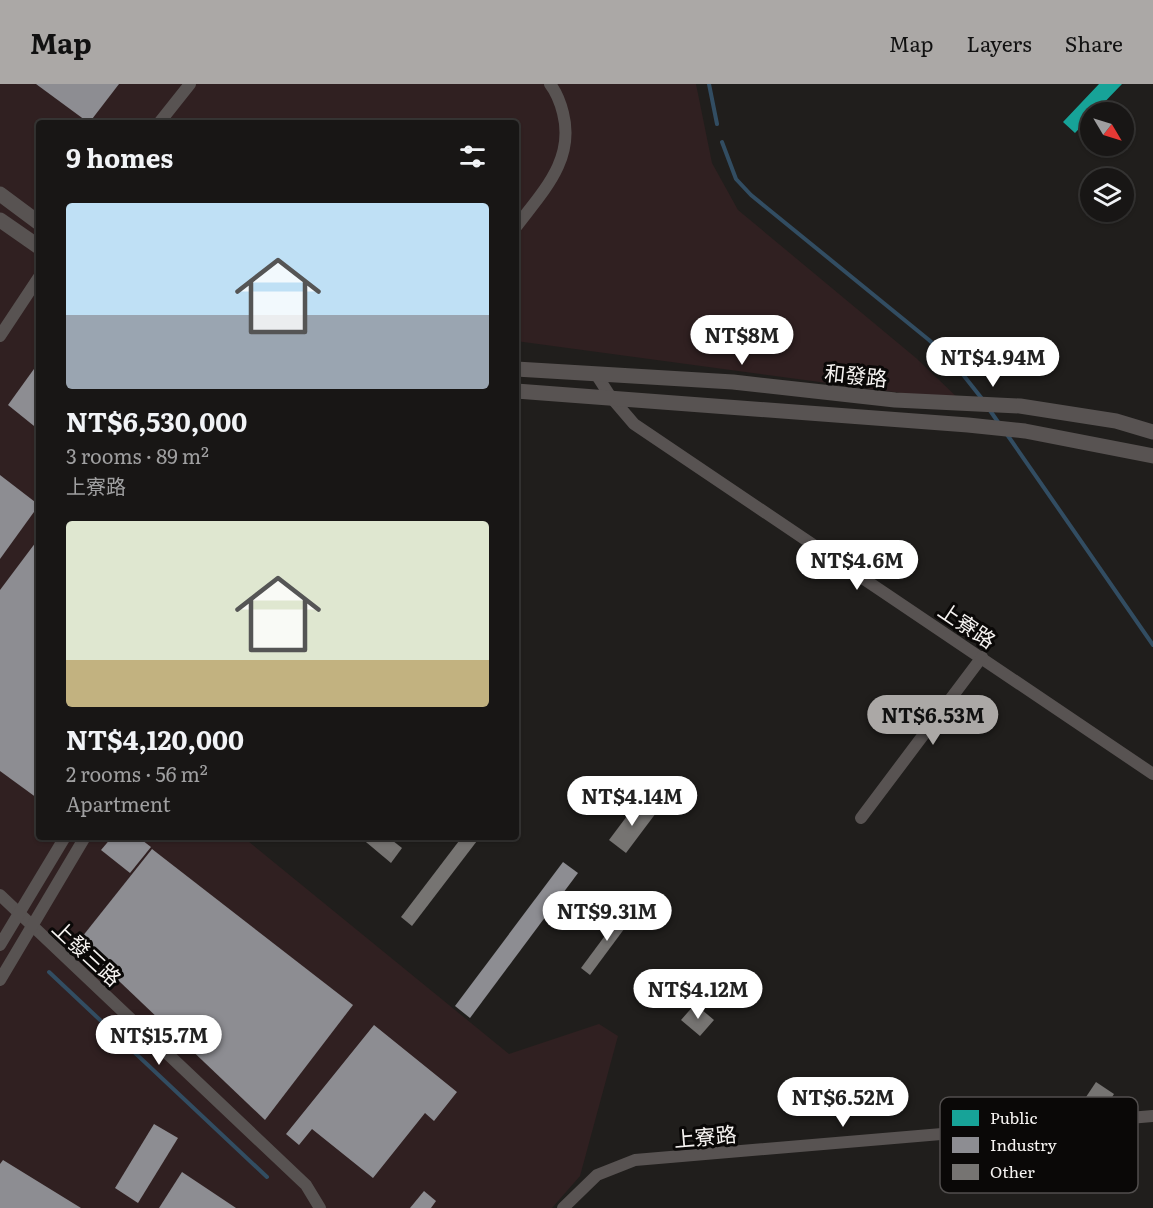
<!DOCTYPE html>
<html lang="en">
<head>
<meta charset="utf-8">
<style>
  body { margin:0; font-family:Literata,"Noto Sans TC",serif; background:#211f1e; color:#f1f3f6; height:100vh; display:flex; flex-direction:column; font-size:22px; white-space:nowrap }
  * { box-sizing:border-box; margin:0 }
  p { font-size:20px; color:#9f9fa0 }
  .icon { flex:none; width:33px; height:33px; fill:none; stroke:currentColor; stroke-width:2; stroke-linecap:round; stroke-linejoin:round }
  .map { position:relative; flex:1; overflow:hidden }
  .side { position:absolute; left:36px; top:36px; width:483px; height:720px; display:flex; flex-direction:column; background:#181615; border-radius:6px; box-shadow:0 2px 4px #0004,0 0 0 2px #363534 }
  .side>* { flex:none }
  .needle { width:39px; rotate:128deg }
  .fabs { position:absolute; left:1080px; top:18px; display:grid; gap:12px }
  .fabs a { display:grid; place-items:center; width:54px; height:54px; border-radius:50%; background:#181615; box-shadow:0 2px 4px #0004,0 0 0 2px #363534; font-size:30px }
  .price { position:absolute; translate:-50% -51px; padding:0 14px; border-radius:21px; background:#fff; color:#222; font-size:20px; line-height:39px; filter:drop-shadow(0 2px 3px #0008) }
  .price::after { content:''; position:absolute; left:50%; top:36px; width:18px; height:14px; margin-left:-9px; background:inherit; clip-path:polygon(0 0,100% 0,50% 100%) }
  .price.active { background:#aba8a6; color:#111 }
  ul { padding:0; list-style:none }
  li { display:grid; align-content:center; gap:12px; height:318px; padding:0 30px }
  li span { display:grid; place-items:center; height:186px; border-radius:6px; color:#555 }
  li>.icon { margin-inline-start:auto }
  span .icon { width:108px; height:108px; fill:#fffc; stroke-width:1 }
  li b { font-size:26px }
  h2 { display:flex; justify-content:space-between; align-items:center; height:72px; padding:0 30px; font-size:26px }
  header { display:flex; align-items:center; gap:36px; box-sizing:border-box; height:84px; padding:0 30px; background:#aba8a6; color:#111 }
  header strong { font-size:28px }
  nav { display:flex; gap:33px; margin-inline-start:auto; font-size:21px }
  .map>svg:first-child { display:block }
  .industrial { fill:#302021 }
  .public { fill:#17a398 }
  .industry { fill:#8d8d92 }
  .lines { fill:none; stroke-linecap:round; stroke-linejoin:round }
  .stream { stroke:#324d62; stroke-width:4 }
  .building { fill:#767472 }
  .minor { stroke:#585352; stroke-width:12 }
  .tertiary { stroke:#585352; stroke-width:15 }
  .labels { text-anchor:middle; dominant-baseline:central; stroke-width:6; stroke-linejoin:round; paint-order:stroke }
  .street-label { font-size:21px; fill:#f6f3f1; stroke:#0a0807 }
  .key { fill:#0a0807; stroke:#514e4d; stroke-width:1.5 }
  .key-label { font-size:16px; fill:#f6f3f1 }
</style>
</head>
<body>
<header>
<strong>Map</strong>
<nav><a>Map</a><a>Layers</a><a>Share</a></nav>
</header>
<div class="map">
<svg width="1153" height="1124" viewBox="0 0 1153 1124">
  <rect width="100%" height="100%" fill="#201e1c"/>
  <path class="industrial" d="M0,0H696L712,79L738,126L916,274L961,317L516,257V39H39V753H243L509,970L599,940L618,952L580,1092L552,1124H0Z"/>
  <path class="public" d="M1099,0H1122L1095,28H1090V33L1075,49L1063,38Z"/>
  <g class="industry">
    <path d="M36,0H119L89,39Z"/>
    <path d="M39,278V346L8,321Z"/>
    <path d="M0,391L39,421L0,475Z"/>
    <path d="M39,454V711L37,714L0,687V506Z"/>
    <path d="M112,753H138L151,763L130,789L101,766Z"/>
    <path d="M152,765L353,921L265,1036L78,858Z"/>
    <path d="M563,778L578,789L470,934L455,922Z"/>
    <path d="M374,941L457,1008L434,1037L425,1029L373,1094L312,1045L299,1061L286,1050Z"/>
    <path d="M154,1040L178,1054L138,1119L115,1104Z"/>
    <path d="M3,1076L81,1124H0V1080Z"/>
    <path d="M182,1088L236,1124H159Z"/>
    <path d="M424,1107L436,1117L431,1124H410Z"/>
  </g>
  <g class="lines">
    <g class="stream">
      <path d="M709,0L717,40"/>
      <path d="M722,58L736,95L751,111L929,256L953,278L983,316"/>
      <path d="M989,325L1000,341"/>
      <path d="M1006,349L1153,561"/>
      <path d="M49,888L267,1093"/>
    </g>
  </g>
  <g class="building">
    <path d="M639,716L656,729L626,769L609,756Z"/>
    <path d="M360,753H388L402,764L391,779Z"/>
    <path d="M462,753H480L412,842L401,833Z"/>
    <path d="M624,826L633,833L590,891L581,884Z"/>
    <path d="M695,920L714,936L700,952L681,936Z"/>
    <path d="M1096,998L1114,1010L1099,1034L1080,1022Z"/>
  </g>
  <g class="lines">
    <g class="minor">
      <path d="M159,39L190,0"/>
      <path d="M516,143C543,107 575,76 563,29C560,17 557,9 550,0"/>
      <path d="M0,252L39,193"/>
      <path d="M596,290L610,312L634,340L1153,690"/>
      <path d="M861,734L982,573"/>
      <path d="M0,811L306,1101L320,1124"/>
      <path d="M0,861L65,753"/>
      <path d="M0,896L85,753"/>
      <path d="M563,1124L597,1091L635,1076L1153,1032"/>
    </g>
    <g class="tertiary">
      <path d="M0,110L39,139"/>
      <path d="M0,136L39,163"/>
      <path d="M516,285L733,298L895,316L1020,322L1116,337L1153,348"/>
      <path d="M516,307L968,341L1025,347L1153,372"/>
    </g>
  </g>
  <g class="labels">
    <g class="street-label">
      <text transform="translate(856 290) rotate(6)">和發路</text>
      <text transform="translate(968 540) rotate(34)">上寮路</text>
      <text transform="translate(88 868) rotate(43)">上發三路</text>
      <text transform="translate(705 1051) rotate(-5)">上寮路</text>
    </g>
  </g>
  <rect x="940" y="1013" width="198" height="96" rx="9" class="key"/>
  <rect x="952" y="1026" width="27" height="16" fill="#17a398"/>
  <rect x="952" y="1053" width="27" height="16" fill="#8d8d92"/>
  <rect x="952" y="1080" width="27" height="16" fill="#767472"/>
  <g class="key-label">
    <text x="990" y="1040">Public</text>
    <text x="990" y="1067">Industry</text>
    <text x="990" y="1094">Other</text>
  </g>
</svg>
<div class="fabs">
<a><svg class="needle" viewBox="-14 -14 28 28"><path d="M0-13l5 13h-10z" fill="#e53935"/><path d="M0 13l5-13h-10z" fill="#9f9fa0"/></svg></a>
<a><svg class="icon" aria-label="layers" viewBox="0 0 24 24"><path d="M12 4l9 5-9 5-9-5zM3 14l9 5 9-5"/></svg></a>
</div>
<b class="price" style="left:742px;top:282px">NT$8M</b>
<b class="price" style="left:993px;top:304px">NT$4.94M</b>
<b class="price" style="left:857px;top:507px">NT$4.6M</b>
<b class="price active" style="left:933px;top:662px">NT$6.53M</b>
<b class="price" style="left:632px;top:743px">NT$4.14M</b>
<b class="price" style="left:607px;top:858px">NT$9.31M</b>
<b class="price" style="left:698px;top:936px">NT$4.12M</b>
<b class="price" style="left:159px;top:982px">NT$15.7M</b>
<b class="price" style="left:843px;top:1044px">NT$6.52M</b>
<section class="side">
<h2>9 homes<svg class="icon" aria-label="filters" viewBox="0 0 24 24"><path d="M4 7h16M4 17h16"/><circle cx="9" cy="7" r="2"/><circle cx="15" cy="17" r="2"/></svg></h2>
<ul>
<li><span style="background:linear-gradient(#bfe0f5 60%,#9aa5b1 0)"><svg class="icon" aria-label="home" viewBox="0 0 24 24"><path d="M3 11l9-7 9 7M6 9v11h12V9"/></svg></span><div><b>NT$6,530,000</b><p>3 rooms · 89 m²</p><p>上寮路</p></div></li>
<li><span style="background:linear-gradient(#dfe7d0 75%,#c2b280 0)"><svg class="icon" aria-label="home" viewBox="0 0 24 24"><path d="M3 11l9-7 9 7M6 9v11h12V9"/></svg></span><div><b>NT$4,120,000</b><p>2 rooms · 56 m²</p><p>Apartment</p></div></li>
</ul>
</section>
</div>
</body>
</html>
